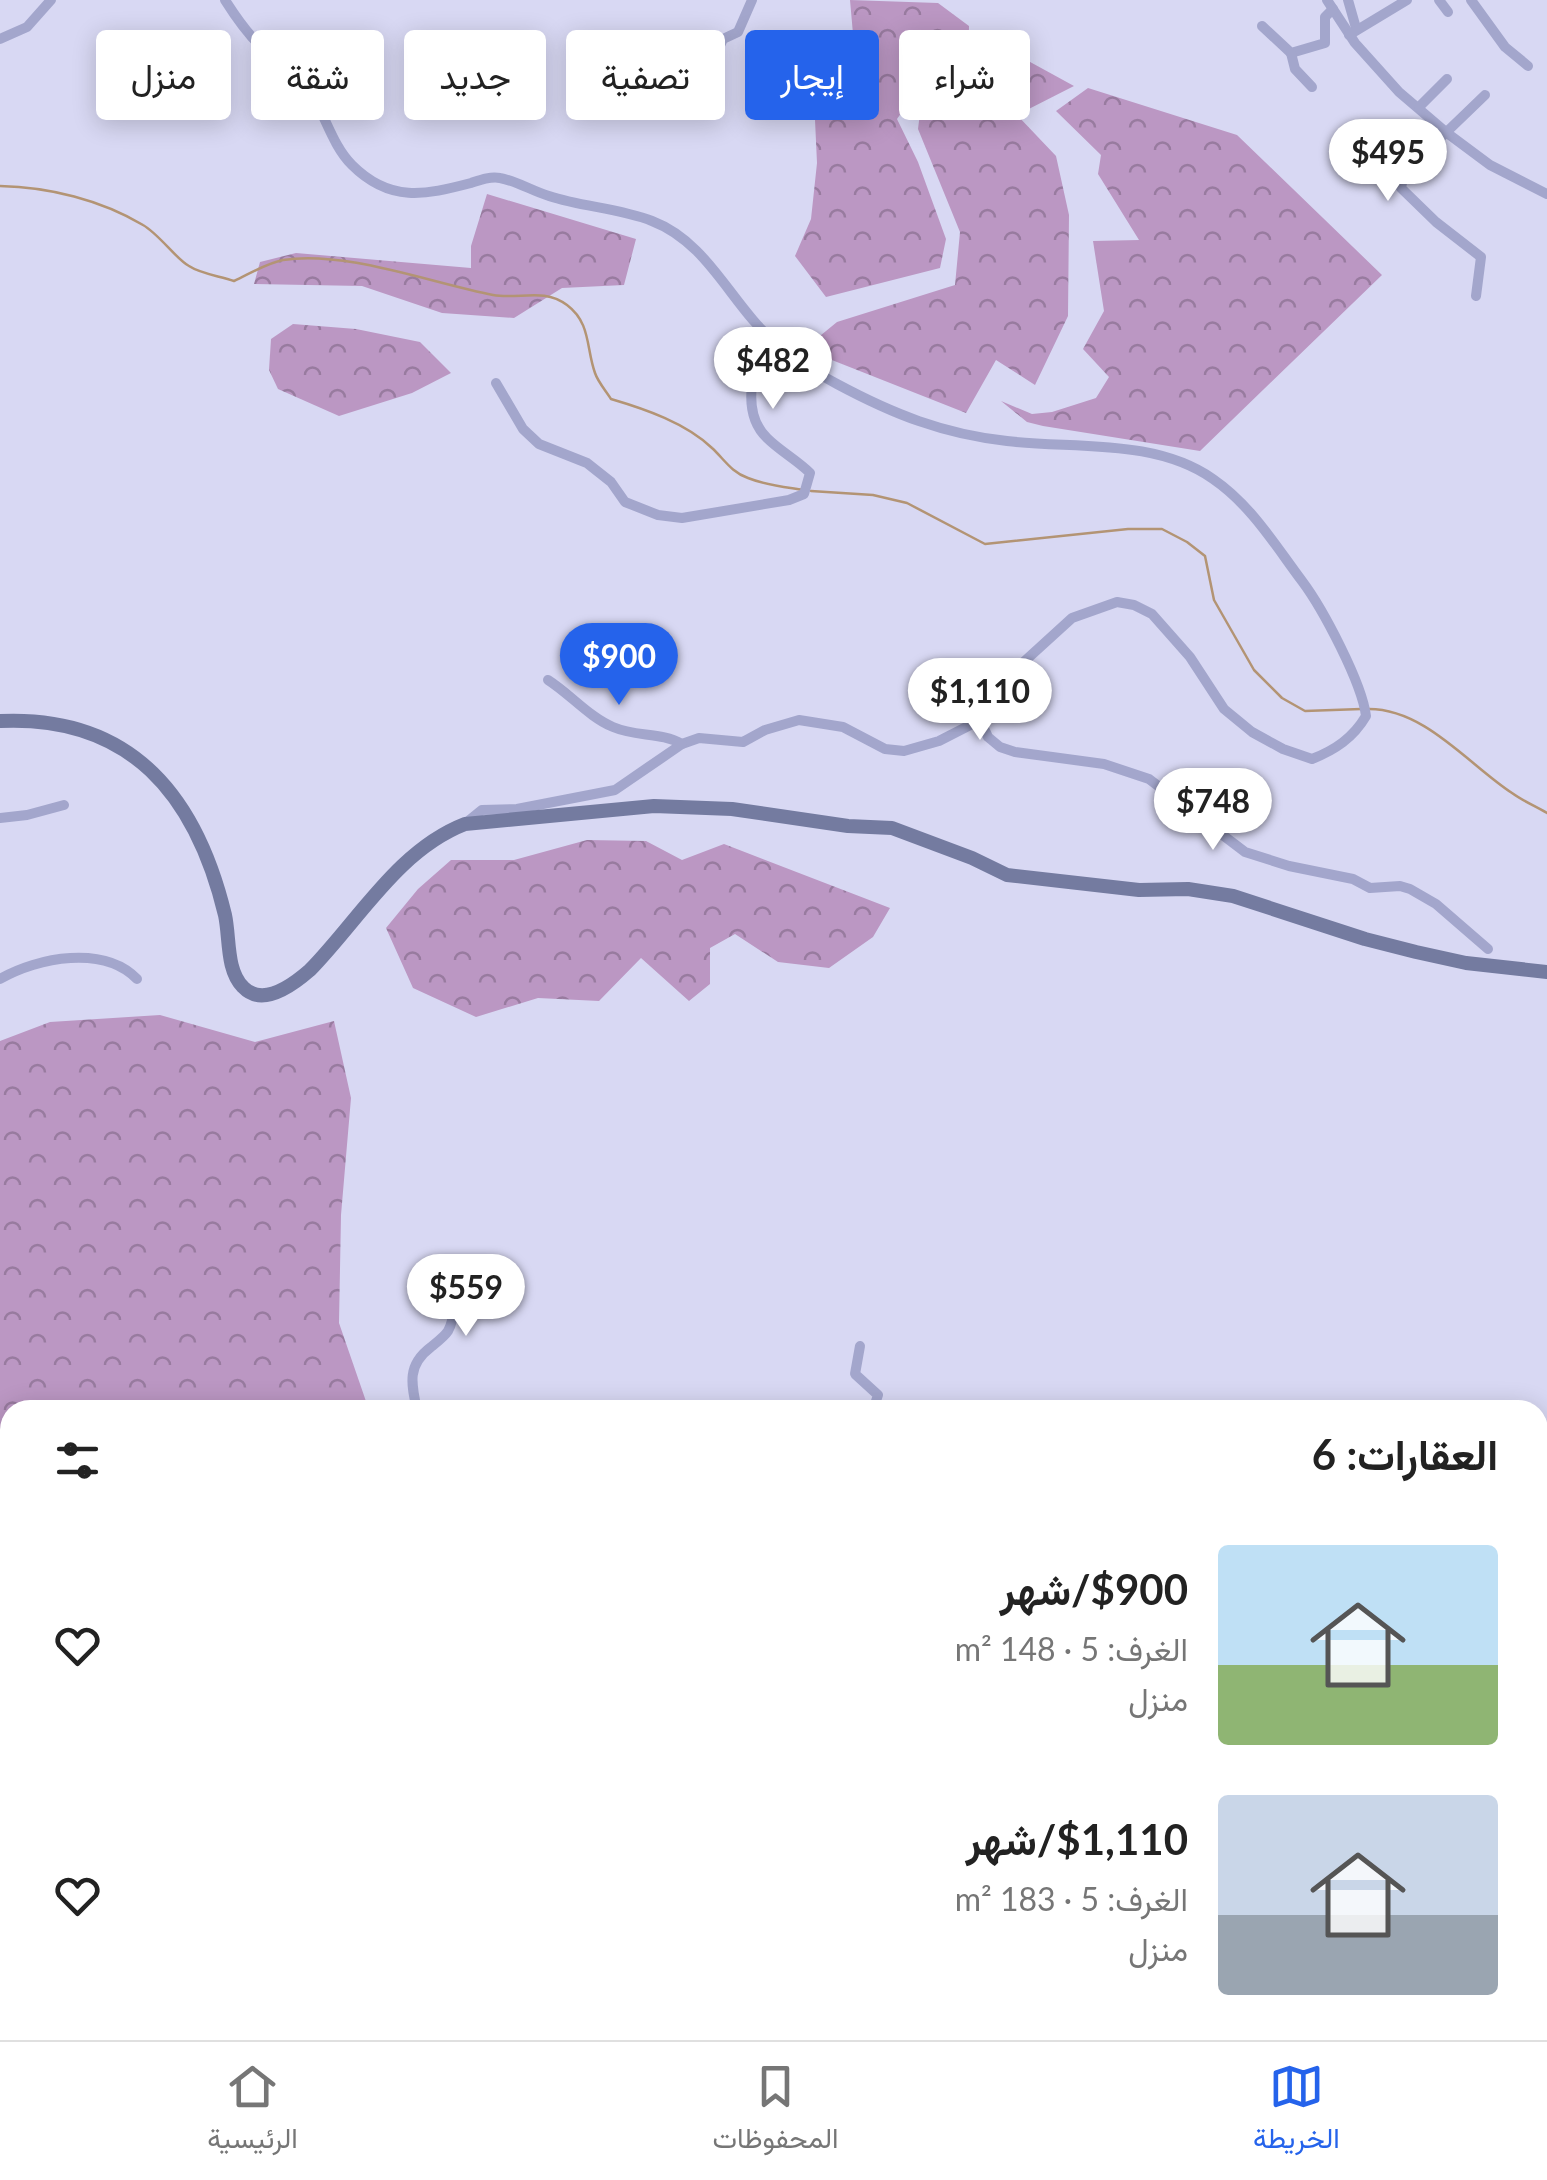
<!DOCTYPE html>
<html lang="ar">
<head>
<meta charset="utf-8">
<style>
  body { margin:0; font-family:Lato,Vazirmatn,sans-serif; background:#f6f6f6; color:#222; direction:rtl; height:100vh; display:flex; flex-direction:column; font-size:38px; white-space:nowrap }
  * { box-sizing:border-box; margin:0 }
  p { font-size:32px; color:#767676 }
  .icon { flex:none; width:55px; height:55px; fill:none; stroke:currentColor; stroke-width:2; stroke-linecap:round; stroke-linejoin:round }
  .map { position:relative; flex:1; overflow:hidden; direction:ltr }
  .side { position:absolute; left:0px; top:1400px; width:1548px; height:640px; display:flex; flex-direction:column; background:#fff; border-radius:30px 30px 0 0; box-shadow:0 5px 25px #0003; direction:rtl }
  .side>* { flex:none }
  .banner { position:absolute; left:30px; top:30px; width:1000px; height:90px; direction:rtl; display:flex; gap:20px }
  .price { position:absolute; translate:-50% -85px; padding:0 22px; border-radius:35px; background:#fff; color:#222; font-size:32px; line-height:65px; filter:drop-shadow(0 2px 5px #0008) }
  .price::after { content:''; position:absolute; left:50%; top:60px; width:30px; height:22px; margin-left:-15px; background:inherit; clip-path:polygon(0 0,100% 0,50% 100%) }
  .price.on { background:#2563eb; color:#fff }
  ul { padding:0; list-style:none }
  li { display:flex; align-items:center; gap:30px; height:250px; padding:0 50px }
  li span { display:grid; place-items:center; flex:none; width:280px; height:200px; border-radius:10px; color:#555 }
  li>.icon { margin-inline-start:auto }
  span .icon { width:120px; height:120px; fill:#fffc; stroke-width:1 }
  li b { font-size:42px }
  h2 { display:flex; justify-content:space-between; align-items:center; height:120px; padding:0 50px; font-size:42px }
  .tag { padding:0 35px; border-radius:10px; background:#fff; box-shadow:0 5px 25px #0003; font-size:35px; line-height:90px }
  .tag.on { background:#2563eb; color:#fff }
  .tab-bar { display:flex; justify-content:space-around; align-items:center; height:140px; border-top:2px solid #e0e0e0; background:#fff; font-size:28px; color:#767676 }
  .tab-bar a { display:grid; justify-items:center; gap:5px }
  .tab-bar .on { color:#2563eb }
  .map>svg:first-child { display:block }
  .forest { fill:url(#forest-crowns) }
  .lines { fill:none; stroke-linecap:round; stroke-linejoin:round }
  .stream { stroke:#b39474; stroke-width:2.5 }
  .minor { stroke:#a3a6cc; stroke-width:10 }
  .secondary { stroke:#747ba0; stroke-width:14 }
</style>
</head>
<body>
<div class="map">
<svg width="1547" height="2040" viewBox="0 0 1547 2040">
  <defs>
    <pattern id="forest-crowns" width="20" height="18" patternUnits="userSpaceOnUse" patternTransform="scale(2.5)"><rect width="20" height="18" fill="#bb97c3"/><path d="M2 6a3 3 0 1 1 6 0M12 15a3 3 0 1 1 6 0" fill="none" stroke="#987b9f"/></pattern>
  </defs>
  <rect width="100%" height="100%" fill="#d8d8f3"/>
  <g class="forest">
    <path d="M850,0L938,3L969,26L968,74L933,69L926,79L980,91L983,36L1074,86L1017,115L1056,156L1069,215L1068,316L1035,385L996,360L966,413L804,349L837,322L955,285L960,232L918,129L924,81L897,119L918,162L946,239L940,268L826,297L795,256L811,219L817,163L815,120L824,81L848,64L853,34Z"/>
    <path d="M1088,88L1237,135L1382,275L1200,451L1043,426L1027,422L1001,401L1032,414L1052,412L1096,398L1109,377L1083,349L1104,311L1093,241L1139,240L1098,174L1101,155L1056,111Z"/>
    <path d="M487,194L636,239L624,285L562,288L514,318L442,313L362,286L254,284L260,262L296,253L471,268V246Z"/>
    <path d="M293,324L356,329L420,342L451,373L412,393L339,416L278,389L269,370L271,339Z"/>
    <path d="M587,840L646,841L682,860L724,844L890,908L873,937L829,968L778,962L735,934L710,948V984L689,1001L641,958L599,1001L538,998L476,1017L413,988L386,928L418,889L451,860H514Z"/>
    <path d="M160,1015L255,1042L334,1021L351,1098L341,1215L339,1323L369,1410H10V1629L0,1614V1041L50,1022Z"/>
    <path d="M77,2030H229L232,2040H79Z"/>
  </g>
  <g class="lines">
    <g class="stream">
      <path d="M0,186C49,187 101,200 143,225C159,234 177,260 189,266C201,274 220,276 234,281C249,274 267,263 283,260C345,250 431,283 493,295C519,300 543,287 567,305C591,323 586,348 595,373C598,382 606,391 611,399C645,409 686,423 712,448C724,459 731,472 748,478C765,485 785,487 803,490"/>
      <path d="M811,491L873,495L907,503L985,544L1128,529H1162L1187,542L1205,556L1214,600L1254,670L1282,698L1305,711L1361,709"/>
      <path d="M1369,709C1425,709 1469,765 1512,793C1523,801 1535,806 1547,813"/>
    </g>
    <g class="minor">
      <path d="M225,0C237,19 250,38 268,53C277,61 289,66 298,75C323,102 328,141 352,165C390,203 425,195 471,183C480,180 490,176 500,178C517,181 532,191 549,196C582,207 619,208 652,221C699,239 722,284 753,320C775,346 807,368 837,384C893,414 943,434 1007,441C1073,449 1155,438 1213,479C1251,505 1275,545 1302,581C1323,609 1362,683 1366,716C1353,738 1335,750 1312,759L1283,749L1252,732L1224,709L1190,657L1152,614L1134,605L1117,602L1072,618L1005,679L980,720L939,741L904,751L885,749L843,727L799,720L765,730L743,742L699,738L682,744L615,790L517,809L482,810L466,823"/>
      <path d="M1327,0L1355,43L1399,92L1447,133L1490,165L1547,194"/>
      <path d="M1348,0L1356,28"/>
      <path d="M1439,0L1448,12"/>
      <path d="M1471,0L1505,47L1528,66"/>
      <path d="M1262,26L1291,53L1325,43V17L1333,9"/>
      <path d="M1349,35L1407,0"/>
      <path d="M0,39L27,27L51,0"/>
      <path d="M1291,53L1295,69L1312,87"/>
      <path d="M705,77L723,39L738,32L752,0"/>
      <path d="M1419,107L1447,79"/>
      <path d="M1476,296L1481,257L1436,222L1401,188L1404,173L1485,95"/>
      <path d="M496,383L523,429L539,444L587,463L611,482L625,502L658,515L682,518L789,500L804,494L810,473C797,460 780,451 767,438C740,412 753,366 767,335"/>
      <path d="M548,680C570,694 589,717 613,727C636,737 661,732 682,744"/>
      <path d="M980,720L988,737L1000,747L1015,752L1104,764L1149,779L1245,852L1289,866L1353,879L1370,888L1400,886L1410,889L1436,904L1488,949"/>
      <path d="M0,818L27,815L64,805"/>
      <path d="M0,979C38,957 104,945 137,979"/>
      <path d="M860,1346L855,1374L878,1395L873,1410"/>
      <path d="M417,1410C411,1383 407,1365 431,1347C437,1342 444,1337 448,1331C459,1312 449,1281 447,1260"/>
      <path d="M1547,1436V1446"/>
      <path d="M1538,1651L1547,1641"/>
      <path d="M1538,1716L1547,1712"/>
      <path d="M1538,1777L1547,1767"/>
      <path d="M1176,2030L1185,2040"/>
      <path d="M1382,2030L1392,2040"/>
      <path d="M353,2040L354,2030"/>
      <path d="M639,2040L654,2030"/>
      <path d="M1079,2040L1081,2034"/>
    </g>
    <path class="secondary" d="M0,721C131,715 196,795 225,915C230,938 226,970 243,987C263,1008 294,984 310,970C359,920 398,850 465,824L654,806L732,809L848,826L892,828L972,858L1007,875L1139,890L1188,889L1233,896L1365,939L1416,952L1466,963L1547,972"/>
  </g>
</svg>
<b class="price" style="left:1388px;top:204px">$495</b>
<b class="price" style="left:773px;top:412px">$482</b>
<b class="price on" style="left:619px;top:708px">$900</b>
<b class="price" style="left:980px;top:743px">$1,110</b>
<b class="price" style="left:1213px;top:853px">$748</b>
<b class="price" style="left:466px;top:1339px">$559</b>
<div class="banner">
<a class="tag">شراء</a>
<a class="tag on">إيجار</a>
<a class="tag">تصفية</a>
<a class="tag">جديد</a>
<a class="tag">شقة</a>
<a class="tag">منزل</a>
</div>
<section class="side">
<h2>العقارات: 6<svg class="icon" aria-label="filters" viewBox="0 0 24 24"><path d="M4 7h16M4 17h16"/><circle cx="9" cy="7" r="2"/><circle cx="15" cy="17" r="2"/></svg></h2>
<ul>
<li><span style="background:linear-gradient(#bfe0f5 60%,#8fb573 0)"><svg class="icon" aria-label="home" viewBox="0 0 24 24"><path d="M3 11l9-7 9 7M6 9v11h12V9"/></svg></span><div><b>$900/شهر</b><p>الغرف: 5 · 148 m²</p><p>منزل</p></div><svg class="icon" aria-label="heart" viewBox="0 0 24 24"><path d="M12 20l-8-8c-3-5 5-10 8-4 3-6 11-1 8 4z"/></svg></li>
<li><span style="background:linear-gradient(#c9d6e8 60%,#9aa5b1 0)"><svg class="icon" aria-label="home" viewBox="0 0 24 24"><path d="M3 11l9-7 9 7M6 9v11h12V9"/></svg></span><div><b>$1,110/شهر</b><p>الغرف: 5 · 183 m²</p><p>منزل</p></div><svg class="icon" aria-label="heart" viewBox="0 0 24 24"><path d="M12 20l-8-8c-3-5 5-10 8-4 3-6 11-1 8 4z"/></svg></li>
</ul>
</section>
</div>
<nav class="tab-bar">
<a class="on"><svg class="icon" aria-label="map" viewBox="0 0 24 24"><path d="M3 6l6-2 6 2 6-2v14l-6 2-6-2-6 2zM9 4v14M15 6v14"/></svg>الخريطة</a>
<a><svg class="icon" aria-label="saved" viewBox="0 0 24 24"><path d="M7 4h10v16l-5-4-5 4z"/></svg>المحفوظات</a>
<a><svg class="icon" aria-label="home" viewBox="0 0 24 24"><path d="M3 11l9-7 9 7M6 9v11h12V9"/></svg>الرئيسية</a>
</nav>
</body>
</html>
